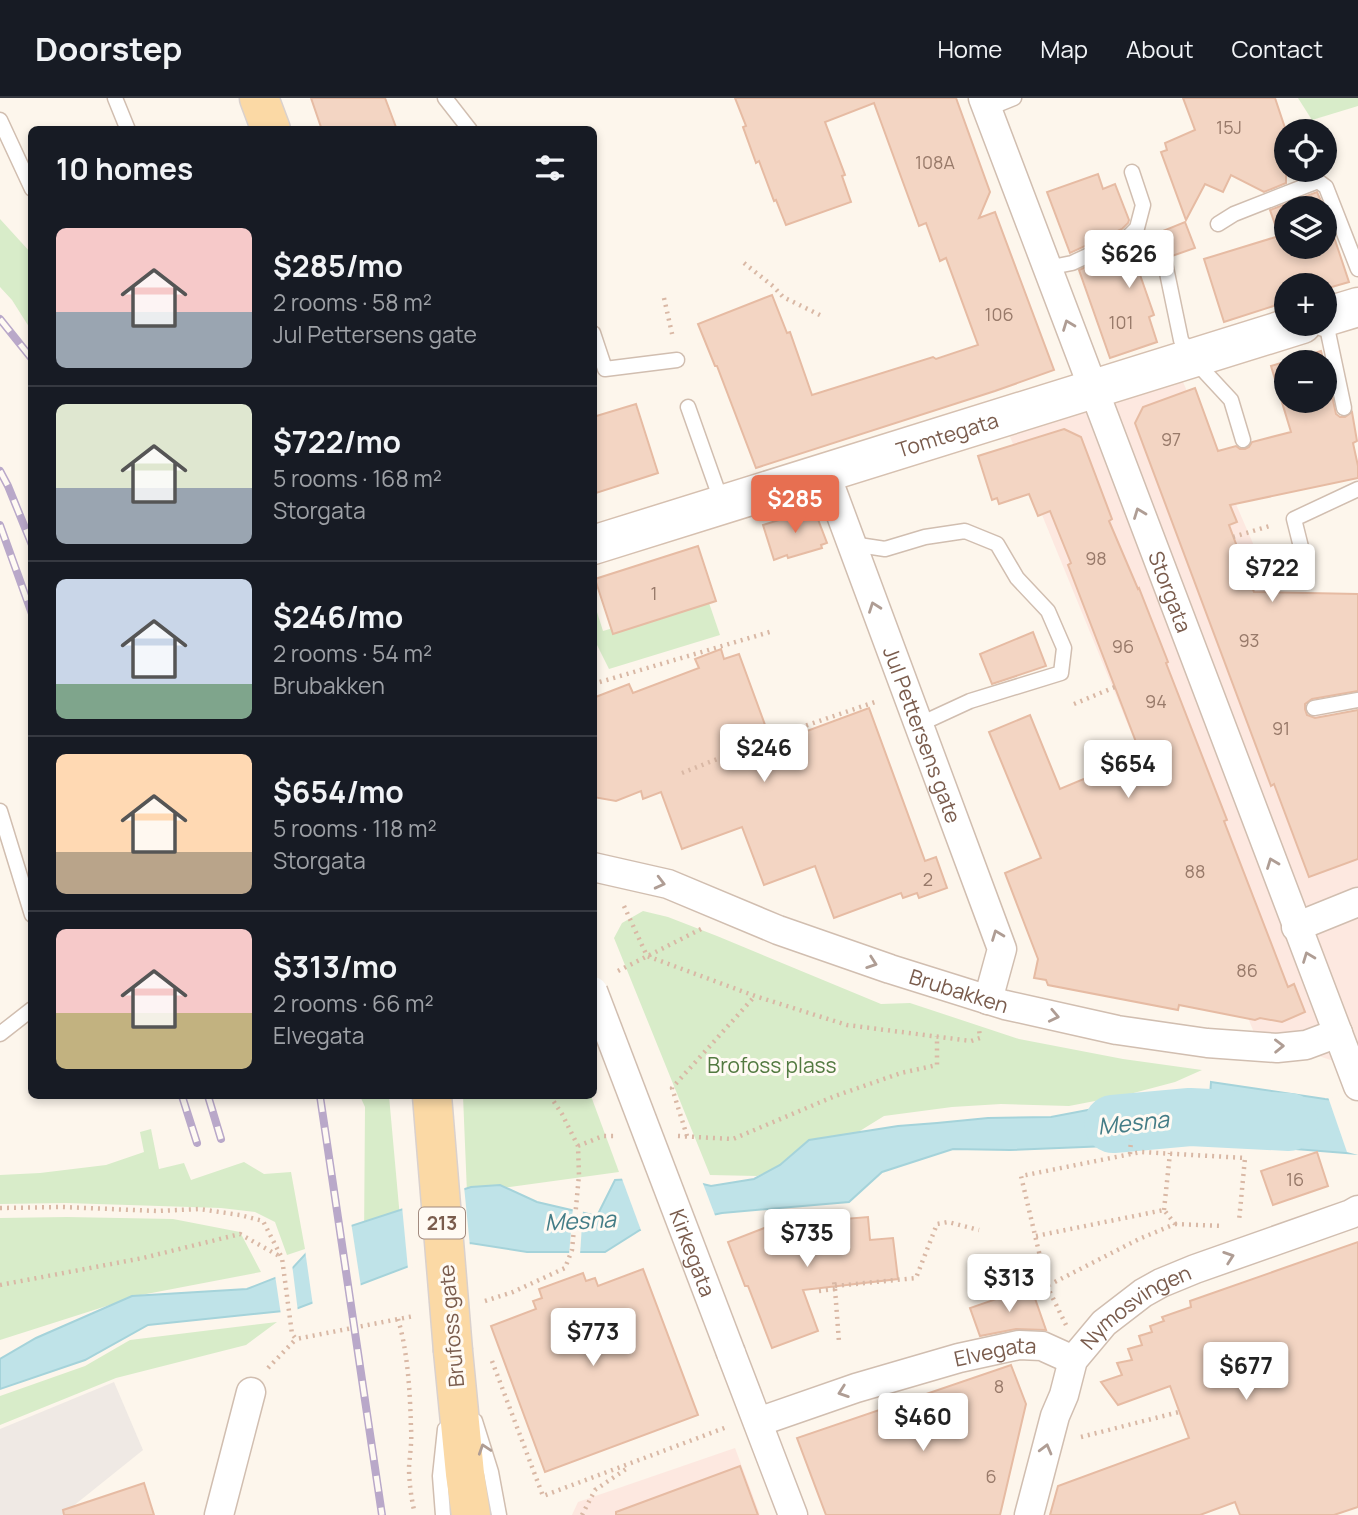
<!DOCTYPE html>
<html lang="en">
<head>
<meta charset="utf-8">
<style>
  body { margin:0; font-family:Manrope,sans-serif; background:#20242c; color:#f1f3f6; height:100vh; display:flex; flex-direction:column; font-size:26px; white-space:nowrap }
  * { box-sizing:border-box; margin:0 }
  p { font-size:23px; color:#9ea1a6 }
  .icon { flex:none; width:38px; height:38px; fill:none; stroke:currentColor; stroke-width:2; stroke-linecap:round; stroke-linejoin:round }
  .map { position:relative; flex:1; overflow:hidden }
  .side { position:absolute; left:28px; top:28px; width:569px; height:973px; display:flex; flex-direction:column; background:#171b24; border-radius:10px; box-shadow:0 4px 10px #0003 }
  .side>* { flex:none }
  .fabs { position:absolute; left:1274px; top:21px; display:grid; gap:14px }
  .fabs a { display:grid; place-items:center; width:63px; height:63px; border-radius:50%; background:#171b24; box-shadow:0 4px 10px #0003; font-size:35px }
  .price { position:absolute; translate:-50% -60px; padding:0 16px; border-radius:7px; background:#fff; color:#222; font-size:23px; line-height:46px; filter:drop-shadow(0 2px 4px #0008) }
  .price::after { content:''; position:absolute; left:50%; top:42px; width:21px; height:16px; margin-left:-10px; background:inherit; clip-path:polygon(0 0,100% 0,50% 100%) }
  .price.active { background:#e76f51; color:#fff }
  ul { padding:0; list-style:none }
  li { display:flex; align-items:center; gap:21px; height:175px; padding:0 28px }
  li+li { border-top:2px solid #363941 }
  li span { display:grid; place-items:center; flex:none; width:196px; height:140px; border-radius:10px; color:#555 }
  li>.icon { margin-inline-start:auto }
  span .icon { width:84px; height:84px; fill:#fffc; stroke-width:1 }
  li b { font-size:30px }
  h2 { display:flex; justify-content:space-between; align-items:center; height:84px; padding:0 28px; font-size:30px }
  header { display:flex; align-items:center; gap:42px; box-sizing:border-box; height:98px; padding:0 35px; background:#171b24; border-bottom:2px solid #363941 }
  header strong { font-size:33px }
  nav { display:flex; gap:38px; margin-inline-start:auto; font-size:24px }
  .map>svg:first-child { display:block }
  .commercial { fill:#fde8e0 }
  .industrial { fill:#efe9e4 }
  .green { fill:#d8ecc9 }
  .water { fill:#bfe3e8; stroke:#a5d3da; stroke-width:2 }
  .pier { fill:#fdf6ec }
  .lines { fill:none; stroke-linecap:round; stroke-linejoin:round }
  .river { stroke:#bfe3e8; stroke-width:58 }
  .building { fill:#f3d5c3; stroke:#e6bba3; stroke-width:2 }
  .service-casing { stroke:#d1beb0; stroke-width:17 }
  .minor-casing { stroke:#d1beb0; stroke-width:31 }
  .secondary-casing { stroke:#d6c0b0; stroke-width:41 }
  .primary-casing { stroke:#dad1cd; stroke-width:41 }
  .path { stroke:#d9b8a5; stroke-width:4.5; stroke-dasharray:2 5; stroke-linecap:butt }
  .service { stroke:#fff; stroke-width:14 }
  .minor { stroke:#fff; stroke-width:28 }
  .secondary { stroke:#fff; stroke-width:38 }
  .primary { stroke:#fbd9a5; stroke-width:38 }
  .rail-casing { stroke:#b9a8c9; stroke-width:8 }
  .rail { stroke:#fffaf3; stroke-width:5; stroke-dasharray:16; stroke-linecap:butt }
  .minor-bridge-casing { stroke:#d1beb0; stroke-width:31; stroke-linecap:butt }
  .primary-bridge-casing { stroke:#dad1cd; stroke-width:41; stroke-linecap:butt }
  .minor-bridge { stroke:#fff; stroke-width:28 }
  .primary-bridge { stroke:#fbd9a5; stroke-width:38 }
  .oneway { stroke:#af9d94 }
  .labels { text-anchor:middle; dominant-baseline:central; stroke-width:6; stroke-linejoin:round; paint-order:stroke }
  .number-label { font-size:18px; fill:#987a6a }
  .shield { fill:#fffaf3; stroke:#a28b7f; stroke-width:2 }
  .shield-label { font-size:19px; font-weight:bold; fill:#7a5c4d }
  .street-label { font-size:21px; fill:#7a5c4d; stroke:#fffaf3 }
  .park-label { font-size:21px; fill:#537a41; stroke:#fffaf3 }
  .water-label { font-size:23px; font-style:italic; fill:#437c86; stroke:#fffaf3 }
</style>
</head>
<body>
<header>
<strong>Doorstep</strong>
<nav><a>Home</a><a>Map</a><a>About</a><a>Contact</a></nav>
</header>
<div class="map">
<svg width="1358" height="1417" viewBox="0 0 1358 1417">
  <rect width="100%" height="100%" fill="#fdf6ec"/>
  <g class="commercial">
    <path d="M1180,277L1333,630L1358,636V971L1255,937L1006,329Z"/>
    <path d="M735,1350L760,1417H572L578,1404Z"/>
  </g>
  <path class="industrial" d="M114,1284L143,1352L62,1417H0V1331Z"/>
  <g class="green">
    <path d="M1298,0H1358V8L1312,22Z"/>
    <path d="M0,121L31,155V232L12,202L0,189Z"/>
    <path d="M708,502L720,537L609,571L593,539V514H597L603,533Z"/>
    <path d="M643,813L668,819L717,838L881,906L910,905L1019,941L1123,961L1202,972L1175,984L1126,997L1069,1008L1001,1006L952,1009L884,1018L834,1049L757,1078L710,1077L614,840L622,825Z"/>
    <path d="M360,998H389L400,1120L364,1142L365,1009Z"/>
    <path d="M463,998H591L619,1074L467,1095Z"/>
    <path d="M151,1031L159,1071L184,1065L191,1082L244,1064L264,1076L291,1074L305,1151L287,1157L275,1124L255,1114L221,1110L66,1105L0,1106V1077L40,1075L106,1067L144,1054L140,1034Z"/>
    <path d="M67,1119L173,1121L240,1134L261,1174L141,1197L0,1242V1120Z"/>
    <path d="M277,1224L246,1247L116,1280L0,1327V1298L85,1268L130,1242Z"/>
  </g>
  <g class="water">
    <path d="M1211,984L1325,1001L1358,1004V1056L1207,1044Z"/>
    <path d="M1195,997L1192,1042L1143,1041L1142,1039L1122,1038L1108,1048L1010,1052L953,1051L882,1074L849,1104L722,1115L640,1132L605,1154H527L470,1145L293,1212L148,1227L85,1262L0,1291V1261L36,1240L132,1198L247,1191L288,1175L323,1137L471,1089L500,1087L537,1104L597,1118L615,1082L674,1079L711,1088L754,1081L780,1067L809,1042L898,1028L937,1025L988,1020L1051,1019L1093,1011Z"/>
  </g>
  <g class="pier">
    <path d="M1328,999L1358,1003V1057L1347,1054Z"/>
    <path d="M675,1076L702,1083L716,1120L642,1135L621,1078Z"/>
    <path d="M464,1088L470,1149L408,1171L402,1108Z"/>
    <path d="M573,1109L583,1112L580,1157H569Z"/>
    <path d="M351,1124L361,1189L313,1208L305,1152L321,1134Z"/>
    <path d="M292,1166L298,1214L281,1217L275,1177L286,1172Z"/>
  </g>
  <g class="lines">
    <path class="river" d="M1113,1026L1190,1019L1289,1024"/>
  </g>
  <g class="building">
    <path d="M311,0H385L397,32H322Z"/>
    <path d="M735,0H956L990,94L979,120L995,114L1054,272L995,293L756,370L717,268H715L698,226L772,197L787,235L790,234L812,297L933,259L936,261L978,247L946,160L940,163L926,125L919,128L874,5L825,24L845,77L842,78L851,104L786,127L776,102L774,103L759,63L756,65L743,29L746,28Z"/>
    <path d="M1183,0H1275L1286,33V85L1264,94L1231,77L1223,94L1205,86L1186,122L1161,54L1167,52L1165,45L1195,32Z"/>
    <path d="M1098,76L1103,91L1115,86L1129,122L1128,125L1122,131L1070,155L1047,94Z"/>
    <path d="M1317,94L1324,110H1286V149H1325V112L1349,184L1325,191V187H1286V204L1224,224L1204,161L1279,138L1270,112Z"/>
    <path d="M1185,124L1195,150L1172,158L1167,156H1162L1158,158L1156,165L1138,171L1154,217L1149,219L1157,244L1110,260L1079,172L1132,148L1138,143Z"/>
    <path d="M1321,253L1324,264H1286V303H1325V266L1336,316L1340,319H1345L1352,314L1357,343L1353,345L1358,368V380L1230,407L1237,424L1229,427L1254,494L1358,496V593L1312,601L1305,606V611L1307,617L1315,620L1358,612V761L1309,779L1274,686L1271,688L1135,325L1143,309L1195,290L1218,353L1236,348L1240,351H1245L1249,349L1252,344L1291,334L1271,268Z"/>
    <path d="M636,306L658,375L593,396V319Z"/>
    <path d="M1064,331L1081,339L1112,421L1109,423L1138,491L1139,490L1168,564L1166,565L1227,722L1224,723L1288,889L1294,886L1305,914L1282,924L1260,920L1255,922L1179,907L1178,912L1048,887L1046,882L1034,880L1038,861L1005,775L1041,760L989,634L1030,617L1060,691L1141,657L1068,467L1071,465L1050,413L1038,418L1029,396L999,406L997,400L992,402L978,358Z"/>
    <path d="M814,411L827,445L821,447L822,450L788,460L787,457L774,462L763,427Z"/>
    <path d="M698,448L716,503L613,536L595,481Z"/>
    <path d="M1033,534L1046,568L992,586L980,556Z"/>
    <path d="M721,551L724,561L739,556L772,646L869,610L925,763L936,759L947,790L919,800L917,795L903,800L901,795L834,820L815,768L764,787L742,729L682,751L661,694L643,701L641,693L616,703L593,699V600L629,586L633,595L699,570L695,561Z"/>
    <path d="M1317,1054L1328,1088L1273,1107L1261,1073Z"/>
    <path d="M868,1119L870,1142L893,1140L898,1181L803,1192L818,1233L772,1250L748,1188H745L728,1144L772,1127Z"/>
    <path d="M1358,1144V1409L1334,1417H1240L1235,1404L1200,1417H1050L1058,1388L1189,1340L1170,1288L1118,1307L1101,1284L1122,1277L1117,1265L1132,1262L1128,1251L1142,1247L1139,1238L1152,1234L1150,1228L1164,1223L1162,1219L1191,1209L1190,1203Z"/>
    <path d="M643,1171L698,1317L545,1374L491,1228L536,1211L533,1203L542,1200L539,1191L583,1175L586,1183L595,1180L598,1188Z"/>
    <path d="M1031,1189L1046,1232L1016,1231L980,1238L970,1210Z"/>
    <path d="M1011,1267L1026,1306L1000,1417H826L797,1340Z"/>
    <path d="M740,1368L758,1417H616V1414Z"/>
    <path d="M144,1385L154,1417H64L63,1412Z"/>
  </g>
  <g class="lines">
    <defs>
      <g id="service">
        <path d="M115,0L128,32"/>
        <path d="M445,0L470,32"/>
        <path d="M987,11L1014,0"/>
        <path d="M0,22L32,91"/>
        <path d="M1218,126L1234,116L1318,83L1326,89L1358,171"/>
        <path d="M1165,165L1181,242L1192,260L1231,302L1243,342"/>
        <path d="M1047,170L1072,165L1128,139L1137,130L1143,107L1132,74"/>
        <path d="M1325,220L1344,310"/>
        <path d="M593,235L605,271L677,262"/>
        <path d="M688,309L722,405"/>
        <path d="M852,446L885,451L925,439L965,433L997,446L1017,480L1048,513L1064,550L1061,575L970,603L918,627"/>
        <path d="M1305,465L1294,421L1358,391"/>
        <path d="M1314,610L1358,602"/>
        <path d="M0,713L32,817"/>
        <path d="M0,936L32,911"/>
        <path d="M475,1323L491,1374L499,1417"/>
        <path d="M443,1417L440,1378L445,1331"/>
      </g>
      <g id="minor">
        <path id="s1" d="M983,0L1358,988"/>
        <path id="s2" d="M825,374L1002,851L988,902"/>
        <path id="s3" d="M593,769L668,786L778,832L890,871L1005,907L1117,932L1207,945L1277,950L1306,947L1338,935"/>
        <path d="M1296,829L1358,804"/>
        <path d="M731,1255L793,1417"/>
        <path id="s4" d="M758,1324L856,1290L959,1260L1019,1247L1042,1248L1073,1262"/>
        <path d="M219,1417L251,1294"/>
        <path id="s5" d="M1029,1417L1055,1318L1064,1297L1073,1262L1104,1225L1143,1195L1161,1185L1195,1171L1351,1116L1358,1112"/>
      </g>
      <g id="secondary">
        <path d="M1325,219L1358,209"/>
        <path id="s6" d="M593,447L1302,226"/>
      </g>
      <g id="primary">
        <path d="M259,0L271,32"/>
        <path d="M453,1253L465,1376L471,1417"/>
      </g>
    </defs>
    <use href="#service" class="service-casing"/>
    <use href="#minor" class="minor-casing"/>
    <use href="#secondary" class="secondary-casing"/>
    <use href="#primary" class="primary-casing"/>
    <g class="path">
      <path d="M744,165L774,189L783,199L824,219"/>
      <path d="M664,200L673,240"/>
      <path d="M1233,439L1273,427"/>
      <path d="M593,586L773,533"/>
      <path d="M1074,606L1115,589"/>
      <path d="M682,675L778,637L878,603"/>
      <path d="M624,808L647,858L755,898L847,927L971,943L980,940L979,931"/>
      <path d="M618,873L701,831"/>
      <path d="M678,1038L733,1041L835,998L901,975L937,967V938"/>
      <path d="M687,1038L672,990L755,898"/>
      <path d="M578,1048L603,1038H617"/>
      <path d="M1130,1056L1131,1042"/>
      <path d="M0,1110L63,1109L157,1113L199,1111L240,1117L263,1123L282,1160L292,1236L296,1241L414,1218"/>
      <path d="M1164,1112L1170,1055"/>
      <path d="M1175,1126L1223,1128"/>
      <path d="M1036,1138L1164,1112L1175,1126L1139,1141L1047,1188"/>
      <path d="M0,1187L143,1160L240,1136L281,1159"/>
      <path d="M835,1188L916,1180L937,1126L948,1124L979,1132"/>
      <path d="M835,1191L839,1244"/>
      <path d="M819,1193L835,1191L834,1183"/>
      <path d="M485,1203L513,1194L565,1170L572,1152L579,1077L578,1048L562,1016L550,998"/>
      <path d="M398,1221C408,1255 410,1294 411,1330C412,1343 410,1356 409,1369C409,1384 411,1398 414,1412"/>
      <path d="M1066,1227L1047,1188L1021,1078L1141,1054L1245,1060L1239,1123"/>
      <path d="M492,1263L543,1398L727,1329"/>
      <path d="M268,1270L296,1241"/>
      <path d="M1081,1339L1179,1314"/>
      <path d="M582,1417L595,1392L629,1369"/>
    </g>
    <use href="#service" class="service"/>
    <use href="#minor" class="minor"/>
    <use href="#secondary" class="secondary"/>
    <use href="#primary" class="primary"/>
    <defs>
      <g id="rail">
        <path d="M0,221L32,261"/>
        <path d="M0,373L8,388L32,447"/>
        <path d="M0,427L32,516"/>
        <path d="M182,998L197,1045"/>
        <path d="M208,998L221,1041"/>
        <path d="M320,998L382,1417"/>
      </g>
    </defs>
    <use href="#rail" class="rail-casing"/>
    <use href="#rail" class="rail"/>
    <defs>
      <g id="minor-bridge">
        <path id="s7" d="M593,893L731,1255"/>
      </g>
      <path id="primary-bridge" d="M432,998L453,1253"/>
    </defs>
    <use href="#minor-bridge" class="minor-bridge-casing"/>
    <use href="#primary-bridge" class="primary-bridge-casing"/>
    <use href="#minor-bridge" class="minor-bridge"/>
    <use href="#primary-bridge" class="primary-bridge"/>
  </g>
  <defs><path id="oneway-chevron" d="M-2-3.5L2.5 0L-2 3.5" fill="none" stroke-width="1.6" stroke-linecap="round" stroke-linejoin="round" transform="scale(1.75)"/></defs>
  <g class="oneway">
    <use href="#oneway-chevron" transform="translate(1068 227) rotate(-111)"/>
    <use href="#oneway-chevron" transform="translate(1139 415) rotate(-111)"/>
    <use href="#oneway-chevron" transform="translate(874 509) rotate(-110)"/>
    <use href="#oneway-chevron" transform="translate(1272 765) rotate(-111)"/>
    <use href="#oneway-chevron" transform="translate(660 785) rotate(14)"/>
    <use href="#oneway-chevron" transform="translate(997 837) rotate(-111)"/>
    <use href="#oneway-chevron" transform="translate(1308 859) rotate(-111)"/>
    <use href="#oneway-chevron" transform="translate(872 865) rotate(19)"/>
    <use href="#oneway-chevron" transform="translate(1054 918) rotate(12)"/>
    <use href="#oneway-chevron" transform="translate(1279 948) rotate(-1)"/>
    <use href="#oneway-chevron" transform="translate(1229 1159) rotate(-19)"/>
    <use href="#oneway-chevron" transform="translate(843 1294) rotate(161)"/>
    <use href="#oneway-chevron" transform="translate(484 1351) rotate(-108)"/>
    <use href="#oneway-chevron" transform="translate(1046 1351) rotate(-75)"/>
  </g>
  <g class="labels">
    <g class="number-label">
      <text x="1229" y="29">15J</text>
      <text x="935" y="64">108A</text>
      <text x="999" y="216">106</text>
      <text x="1121" y="224">101</text>
      <text x="1171" y="341">97</text>
      <text x="1096" y="460">98</text>
      <text x="654" y="495">1</text>
      <text x="1249" y="542">93</text>
      <text x="1123" y="548">96</text>
      <text x="1156" y="603">94</text>
      <text x="1281" y="630">91</text>
      <text x="1195" y="773">88</text>
      <text x="928" y="781">2</text>
      <text x="1247" y="872">86</text>
      <text x="1295" y="1081">16</text>
      <text x="999" y="1288">8</text>
      <text x="991" y="1378">6</text>
    </g>
    <rect class="shield" x="419" y="1109.5" width="46" height="31" rx="5"/>
    <g class="shield-label">
      <text x="442" y="1125">213</text>
    </g>
    <g class="street-label">
      <text stroke="none"><textPath href="#s6" startOffset="371">Tomtegata</textPath></text>
      <text stroke="none"><textPath href="#s1" startOffset="528">Storgata</textPath></text>
      <text stroke="none"><textPath href="#s2" startOffset="280">Jul Pettersens gate</textPath></text>
      <text stroke="none"><textPath href="#s3" startOffset="387">Brubakken</textPath></text>
      <text stroke="none"><textPath href="#s7" startOffset="280">Kirkegata</textPath></text>
      <text stroke="none"><textPath href="#s5" startOffset="245">Nymosvingen</textPath></text>
      <text transform="translate(451 1228) rotate(-95)">Brufoss gate</text>
      <text stroke="none"><textPath href="#s4" startOffset="248">Elvegata</textPath></text>
    </g>
    <g class="park-label">
      <text x="772" y="967">Brofoss plass</text>
    </g>
    <g class="water-label">
      <text transform="translate(1133 1024) rotate(-6)">Mesna</text>
      <text transform="translate(580 1122) rotate(-3)">Mesna</text>
    </g>
  </g>
</svg>
<div class="fabs">
<a><svg class="icon" aria-label="locate" viewBox="0 0 24 24"><circle cx="12" cy="12" r="6"/><path d="M12 2v4M12 18v4M2 12h4M18 12h4"/></svg></a>
<a><svg class="icon" aria-label="layers" viewBox="0 0 24 24"><path d="M12 4l9 5-9 5-9-5zM3 14l9 5 9-5"/></svg></a>
<a>+</a>
<a>−</a>
</div>
<b class="price" style="left:1129px;top:192px">$626</b>
<b class="price active" style="left:795px;top:437px">$285</b>
<b class="price" style="left:1272px;top:506px">$722</b>
<b class="price" style="left:764px;top:686px">$246</b>
<b class="price" style="left:1128px;top:702px">$654</b>
<b class="price" style="left:807px;top:1171px">$735</b>
<b class="price" style="left:1009px;top:1216px">$313</b>
<b class="price" style="left:593px;top:1270px">$773</b>
<b class="price" style="left:1246px;top:1304px">$677</b>
<b class="price" style="left:923px;top:1355px">$460</b>
<section class="side">
<h2>10 homes<svg class="icon" aria-label="filters" viewBox="0 0 24 24"><path d="M4 7h16M4 17h16"/><circle cx="9" cy="7" r="2"/><circle cx="15" cy="17" r="2"/></svg></h2>
<ul>
<li><span style="background:linear-gradient(#f6c9c9 60%,#9aa5b1 0)"><svg class="icon" aria-label="home" viewBox="0 0 24 24"><path d="M3 11l9-7 9 7M6 9v11h12V9"/></svg></span><div><b>$285/mo</b><p>2 rooms · 58 m²</p><p>Jul Pettersens gate</p></div></li>
<li><span style="background:linear-gradient(#dfe7d0 60%,#9aa5b1 0)"><svg class="icon" aria-label="home" viewBox="0 0 24 24"><path d="M3 11l9-7 9 7M6 9v11h12V9"/></svg></span><div><b>$722/mo</b><p>5 rooms · 168 m²</p><p>Storgata</p></div></li>
<li><span style="background:linear-gradient(#c9d6e8 75%,#7fa58c 0)"><svg class="icon" aria-label="home" viewBox="0 0 24 24"><path d="M3 11l9-7 9 7M6 9v11h12V9"/></svg></span><div><b>$246/mo</b><p>2 rooms · 54 m²</p><p>Brubakken</p></div></li>
<li><span style="background:linear-gradient(#ffd9b3 70%,#b9a48a 0)"><svg class="icon" aria-label="home" viewBox="0 0 24 24"><path d="M3 11l9-7 9 7M6 9v11h12V9"/></svg></span><div><b>$654/mo</b><p>5 rooms · 118 m²</p><p>Storgata</p></div></li>
<li><span style="background:linear-gradient(#f6c9c9 60%,#c2b280 0)"><svg class="icon" aria-label="home" viewBox="0 0 24 24"><path d="M3 11l9-7 9 7M6 9v11h12V9"/></svg></span><div><b>$313/mo</b><p>2 rooms · 66 m²</p><p>Elvegata</p></div></li>
</ul>
</section>
</div>
</body>
</html>
